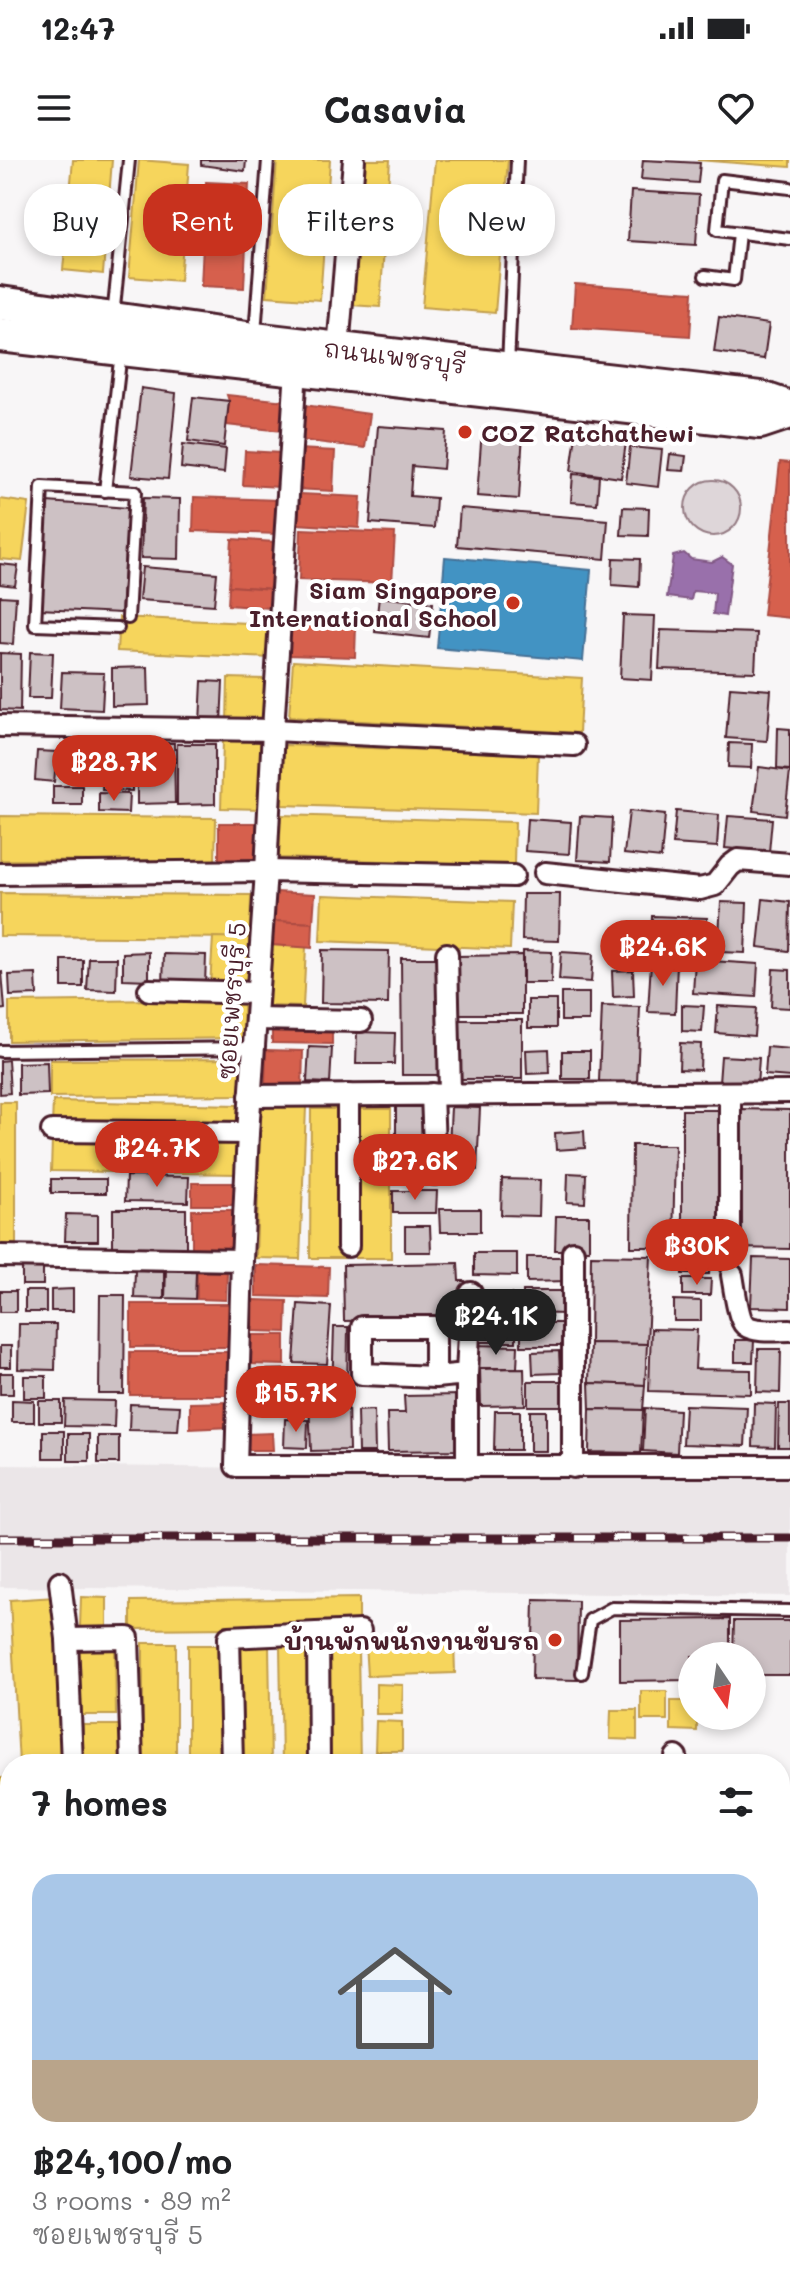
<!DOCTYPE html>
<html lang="en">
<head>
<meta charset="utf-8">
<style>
  body { margin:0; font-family:Mali,"Playpen Sans Thai",sans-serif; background:#f6f6f6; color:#202124; height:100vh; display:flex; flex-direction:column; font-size:30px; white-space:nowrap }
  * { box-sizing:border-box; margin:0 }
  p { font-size:26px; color:#757577 }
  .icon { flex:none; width:44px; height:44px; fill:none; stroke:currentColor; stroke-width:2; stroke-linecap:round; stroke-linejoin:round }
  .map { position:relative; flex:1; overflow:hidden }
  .sheet { position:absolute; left:0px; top:1594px; width:790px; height:536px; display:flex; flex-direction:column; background:#fff; border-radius:32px 32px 0 0; box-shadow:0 4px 12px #0003 }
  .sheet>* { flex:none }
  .hud { position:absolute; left:24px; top:24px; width:742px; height:72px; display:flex; gap:16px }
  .needle { width:52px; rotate:167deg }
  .fabs { position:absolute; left:678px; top:1482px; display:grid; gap:16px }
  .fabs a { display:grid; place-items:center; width:88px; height:88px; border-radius:50%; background:#fff; box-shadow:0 4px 12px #0003; font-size:40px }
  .price { position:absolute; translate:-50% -68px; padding:0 18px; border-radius:28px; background:#c8321e; color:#fff; font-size:26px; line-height:52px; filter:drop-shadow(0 2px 4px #0008) }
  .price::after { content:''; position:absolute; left:50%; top:48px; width:24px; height:18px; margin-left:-12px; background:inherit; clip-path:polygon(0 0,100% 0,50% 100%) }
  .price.selected { background:#222; color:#fff }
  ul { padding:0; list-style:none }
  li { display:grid; align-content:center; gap:16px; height:424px; padding:0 32px }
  li span { display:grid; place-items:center; height:248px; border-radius:24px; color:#555 }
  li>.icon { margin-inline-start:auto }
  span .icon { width:144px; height:144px; fill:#fffc; stroke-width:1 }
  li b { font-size:34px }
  h2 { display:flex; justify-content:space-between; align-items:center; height:96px; padding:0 32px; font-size:34px }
  .tag { padding:0 28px; border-radius:32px; background:#fff; box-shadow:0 4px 12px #0003; font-size:28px; line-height:72px }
  .tag.selected { background:#c8321e; color:#fff }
  .status { display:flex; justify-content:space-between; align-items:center; height:56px; padding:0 40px; background:#fff; direction:ltr }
  .status svg { height:22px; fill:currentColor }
  header { display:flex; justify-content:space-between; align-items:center; height:104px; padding:0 32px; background:#fff; font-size:36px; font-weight:700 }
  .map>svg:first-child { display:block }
  .built { fill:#ebe6e8 }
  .green { fill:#ded6d9; stroke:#947a82; stroke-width:2 }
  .homes { fill:#f6d55c; stroke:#c29e4d; stroke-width:2 }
  .shops { fill:#d6604d; stroke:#ac4c43; stroke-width:2 }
  .offices { fill:#9970ab; stroke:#815885; stroke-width:2 }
  .schools { fill:#4393c3; stroke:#457095; stroke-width:2 }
  .building { fill:#cdc1c4; stroke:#4a1f2b; stroke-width:2 }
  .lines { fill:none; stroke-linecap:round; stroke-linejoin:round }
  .lane-casing { stroke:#4a1f2b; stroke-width:16 }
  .street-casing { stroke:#4a1f2b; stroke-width:26 }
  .secondary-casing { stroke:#4a1f2b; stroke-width:34 }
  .primary-casing { stroke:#4a1f2b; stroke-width:38 }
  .lane { stroke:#fff; stroke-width:10 }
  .street { stroke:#fff; stroke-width:20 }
  .secondary { stroke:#fff; stroke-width:28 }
  .primary { stroke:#fff; stroke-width:32 }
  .rail-casing { stroke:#4a1f2b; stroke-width:9 }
  .rail { stroke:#fff; stroke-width:6; stroke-dasharray:18; stroke-linecap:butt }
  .poi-dot { fill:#c8321e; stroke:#fff; stroke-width:3 }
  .labels { text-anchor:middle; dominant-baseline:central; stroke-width:8; stroke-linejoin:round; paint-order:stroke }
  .street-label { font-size:24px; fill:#4a1f2b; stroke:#fff }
  .poi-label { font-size:24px; font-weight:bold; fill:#4a1f2b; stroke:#fff; text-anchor:end }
</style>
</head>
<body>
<div class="status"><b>12:47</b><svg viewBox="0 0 49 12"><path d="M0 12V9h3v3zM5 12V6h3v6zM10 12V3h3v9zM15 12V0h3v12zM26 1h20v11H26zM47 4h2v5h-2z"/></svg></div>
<header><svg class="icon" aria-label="menu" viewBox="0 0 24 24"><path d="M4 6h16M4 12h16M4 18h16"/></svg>Casavia<svg class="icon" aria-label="heart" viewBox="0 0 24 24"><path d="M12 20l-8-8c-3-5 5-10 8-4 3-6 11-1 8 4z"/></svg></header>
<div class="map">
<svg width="790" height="2130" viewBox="0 0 790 2130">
  <rect width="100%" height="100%" fill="#f8f6f7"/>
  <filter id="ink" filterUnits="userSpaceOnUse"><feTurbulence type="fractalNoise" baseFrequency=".0125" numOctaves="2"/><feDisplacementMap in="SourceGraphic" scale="16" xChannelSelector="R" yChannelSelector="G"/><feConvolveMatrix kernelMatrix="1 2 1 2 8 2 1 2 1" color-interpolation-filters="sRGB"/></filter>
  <g filter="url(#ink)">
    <g class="built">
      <path d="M0,1305L790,1314V1436L0,1427Z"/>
      <path d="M780,1700L790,1702V2130H774L725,2120H780Z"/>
    </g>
    <circle class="green" cx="713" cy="348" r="28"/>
    <g class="homes">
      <path d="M73,0H112L103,114L63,110Z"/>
      <path d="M139,0L189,4L180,121L129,117Z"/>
      <path d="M277,0H330L320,140L267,136Z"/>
      <path d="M361,0H390L380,147L351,145Z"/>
      <path d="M435,0H508L495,153L422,147Z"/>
      <path d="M697,0H790V7Z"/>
      <path d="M0,339L29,343L22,401L0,399Z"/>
      <path d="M119,457L272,464L271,498L117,491Z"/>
      <path d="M293,501L582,518L579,573L289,557Z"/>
      <path d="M228,518L266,519L265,563H227Z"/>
      <path d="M223,581L263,582L262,649L221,648Z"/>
      <path d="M284,585L538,594L536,653L282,645Z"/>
      <path d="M281,655L515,662L514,705L279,698Z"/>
      <path d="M0,656L216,658L215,702L0,700Z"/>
      <path d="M0,733L251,735L250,778L0,776Z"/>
      <path d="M322,735L512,742L510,789L320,781Z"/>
      <path d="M213,777L250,778L248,828L210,826Z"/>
      <path d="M272,785L306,787L303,847L269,846Z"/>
      <path d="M243,839L244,878L9,881V842Z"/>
      <path d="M241,899V935L50,937V900Z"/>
      <path d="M53,941L238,945L237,969L52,965Z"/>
      <rect x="0" y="942" width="16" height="142"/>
      <path d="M261,945L306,947L300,1099L256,1098Z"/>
      <path d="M311,949H346L345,1098H310Z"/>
      <rect x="355" y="949" width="36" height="149"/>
      <path d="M52,980L237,982V1014L51,1011Z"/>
      <path d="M55,1437L64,1604H19L10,1440Z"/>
      <path d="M81,1437L107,1438V1467H80Z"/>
      <path d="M359,1438V1467L131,1469V1441Z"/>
      <path d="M454,1480L455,1513L367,1516L365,1483Z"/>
      <rect x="143" y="1483" width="33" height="121"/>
      <path d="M188,1485H220L221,1604H188Z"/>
      <path d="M269,1485L271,1604H239L237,1486Z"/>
      <path d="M312,1485L314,1604H282L280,1486Z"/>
      <path d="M78,1487H115L116,1555H78Z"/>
      <path d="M327,1488H358L360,1604H330Z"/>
      <path d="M376,1524L403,1525L402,1554H376Z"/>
      <rect x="641" y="1531" width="26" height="29"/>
      <path d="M671,1541H692V1556H697V1571L671,1570Z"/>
      <path d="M611,1550H637V1580L610,1579Z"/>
      <path d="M376,1561L402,1562V1591H375Z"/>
      <rect x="83" y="1565" width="37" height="39"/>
      <path d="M576,1597H602V1604H575Z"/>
      <path d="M0,1618H4L6,1660H0Z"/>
      <path d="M0,1716H10V1751L0,1750Z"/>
      <path d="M0,1783H10L9,1871H0Z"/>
      <path d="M0,1907H5L3,1938H0Z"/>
    </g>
    <g class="shops">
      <path d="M206,22L249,24L244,128L201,126Z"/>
      <path d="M575,124L693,132L690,176L572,168Z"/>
      <path d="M227,235L285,241L282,271L227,265L229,241Z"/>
      <path d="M304,245L370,254L365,288L299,280Z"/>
      <path d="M298,289L335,291L333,331L295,329Z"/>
      <path d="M245,291L281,293L279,327L243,325Z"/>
      <path d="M780,302L790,303V458L763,455Z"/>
      <path d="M300,334L361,337L359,368L297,364Z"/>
      <path d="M194,337L278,340L277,374L193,371Z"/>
      <path d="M301,369L395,373L392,423L299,420Z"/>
      <path d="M232,379L275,382L272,429L229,426Z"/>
      <path d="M229,426L272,429L270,448L228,445Z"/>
      <path d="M287,464L356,466L355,497L286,495Z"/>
      <path d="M219,663H258L259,699L219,700Z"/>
      <path d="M275,732L315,734L313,763L273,761Z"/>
      <path d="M273,761L313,763L312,788L272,785Z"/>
      <path d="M272,869H332V884L272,883Z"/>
      <path d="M266,890L303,891L302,929L265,928Z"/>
      <rect x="192" y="1023" width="44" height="22"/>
      <path d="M192,1050H232V1091L192,1090Z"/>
      <path d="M256,1105L329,1107L328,1138L256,1136Z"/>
      <path d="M197,1111L227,1112L226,1140L197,1139Z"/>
      <path d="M254,1140L287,1141L286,1172L253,1171Z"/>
      <rect x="131" y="1144" width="98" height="43"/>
      <path d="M248,1175H285V1205L247,1204Z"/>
      <rect x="130" y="1192" width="98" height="43"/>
      <path d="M287,1209L288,1239L253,1240V1210Z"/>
      <path d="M230,1242L231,1267L190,1269V1243Z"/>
      <path d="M272,1273L273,1290H245L244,1274Z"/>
    </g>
    <path class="offices" d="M684,393L691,399L712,402L722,397L732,404L725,456L713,454L715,433L693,431L691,440L667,437L673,396Z"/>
    <g class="schools">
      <path d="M445,397L591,410L583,501L437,488Z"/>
      <path d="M780,1704L790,1706V1756L781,1754L780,1757Z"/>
      <path d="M780,2054L790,2056V2092L780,2090Z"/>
    </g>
    <g class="building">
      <path d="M201,0H246L245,11L201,5Z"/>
      <path d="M643,0L700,3L698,23L641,19Z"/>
      <path d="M631,31L699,35L696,85L628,81Z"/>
      <path d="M719,157L769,164L764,199L714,192Z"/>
      <path d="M141,228L176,233L168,319L131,316Z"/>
      <path d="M193,237L229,241L224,286L188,281Z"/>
      <path d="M378,266L446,271L443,309L412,306L410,336L436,338L434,368L370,363Z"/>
      <path d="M482,269L523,272L519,339L477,336Z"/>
      <path d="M576,275L626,282L621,318L571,311Z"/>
      <path d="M183,284L226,289L224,313L181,308Z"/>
      <path d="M630,287L662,290L658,327L626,323Z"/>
      <path d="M670,294L686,296L684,311L668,310Z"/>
      <path d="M573,314L599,316L597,344L571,342Z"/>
      <path d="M143,338L180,339L179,399L141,398Z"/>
      <path d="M47,342L128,348L121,453L39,449Z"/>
      <path d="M623,347L649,348L648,376L621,375Z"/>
      <path d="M460,348L608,360L605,399L457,386Z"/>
      <path d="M613,398L640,399L639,427L612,425Z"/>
      <path d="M0,404L18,406L15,426L0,424Z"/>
      <path d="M142,407L217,413L214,445L139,440Z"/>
      <path d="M0,436L16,437L13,484L0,483Z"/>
      <path d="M379,437L433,443L429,478L375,472Z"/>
      <path d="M623,455L655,456L652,520L620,518Z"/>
      <path d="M661,470L757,473L755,512L659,509Z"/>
      <path d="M30,492L53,493L51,538H28Z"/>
      <path d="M0,493L21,494L20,551L0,550Z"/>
      <path d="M148,507L149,545L112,546V508Z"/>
      <path d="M62,512L104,513L102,550L60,548Z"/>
      <path d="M202,521L223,522L221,564L200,563Z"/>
      <path d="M730,527L771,530L767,581L726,578Z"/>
      <path d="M778,568L790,569V610L777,609Z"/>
      <path d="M137,583H174L175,643L137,644Z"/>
      <path d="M729,583L752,584L751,608L728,607Z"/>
      <path d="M177,584H215V644L177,645Z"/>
      <path d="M37,591L57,592L54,622L35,620Z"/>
      <path d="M759,607L790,611L785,655L753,651Z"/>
      <path d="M103,611L132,612V631L102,630Z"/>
      <rect x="53" y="626" width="29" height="19"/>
      <path d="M99,633L129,634L128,653L99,652Z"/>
      <path d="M629,651L665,655L661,698L624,694Z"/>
      <path d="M676,651L719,655L717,687L673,684Z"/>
      <path d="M580,656L612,658L610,702L577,700Z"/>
      <path d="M728,656L772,659L769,692L725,688Z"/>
      <path d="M527,659L571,662L569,694L525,691Z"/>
      <path d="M523,734H560L559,781L522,780Z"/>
      <path d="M763,739L790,742L789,791L758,787Z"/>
      <path d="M721,742L747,743L745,793L718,792Z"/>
      <path d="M652,756L707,758V785L651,784Z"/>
      <path d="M322,790L389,791L388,844L321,843Z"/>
      <path d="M523,791L552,792L551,823H523Z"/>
      <path d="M149,792V820L123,819V793Z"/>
      <path d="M561,792L593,794L591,822L559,820Z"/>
      <path d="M164,794L206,795L205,826L163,825Z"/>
      <path d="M522,795V854H457L456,796Z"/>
      <path d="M89,798H117L116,831L87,830Z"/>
      <path d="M401,798H441V915H402Z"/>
      <rect x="62" y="800" width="21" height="27"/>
      <path d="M695,800L758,804L756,837L693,833Z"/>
      <path d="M651,802L677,803L675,853L648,852Z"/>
      <path d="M773,809L790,810V848L771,847Z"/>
      <path d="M633,810L634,836L613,837L612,811Z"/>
      <path d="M0,812H2L5,849L0,850Z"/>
      <path d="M36,814L37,835L10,836L9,815Z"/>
      <rect x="561" y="833" width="28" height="28"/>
      <rect x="528" y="840" width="28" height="28"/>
      <path d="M682,845L704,846L702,872L682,871Z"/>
      <path d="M602,846L640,847L637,923L599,921Z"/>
      <path d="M718,846L756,848L754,876L716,873Z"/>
      <rect x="457" y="860" width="65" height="59"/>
      <path d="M357,872L395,873L394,904H356Z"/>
      <path d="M680,883L701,884L700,910L679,909Z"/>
      <path d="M309,887L332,888L330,923L307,922Z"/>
      <path d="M767,887L790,889V917L765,915Z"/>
      <path d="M549,889L550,913L527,914L526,890Z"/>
      <rect x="562" y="891" width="28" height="28"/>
      <path d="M721,896L759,898L757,926L719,923Z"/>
      <path d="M8,900L10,933L0,934V901Z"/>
      <path d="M47,902L48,934L18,935V903Z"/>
      <rect x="396" y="947" width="28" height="28"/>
      <path d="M451,947L480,948L477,1010L448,1008Z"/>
      <path d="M739,949L790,950V1089L738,1088Z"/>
      <path d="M682,950H724L725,1090H682Z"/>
      <path d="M584,971L585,988L556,990L555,973Z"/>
      <path d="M632,985H675L673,1087H631Z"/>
      <rect x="401" y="995" width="28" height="28"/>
      <path d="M568,1013L586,1014L585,1043L567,1042Z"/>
      <path d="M126,1016L189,1017L188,1042L125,1041Z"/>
      <rect x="51" y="1019" width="55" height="14"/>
      <path d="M502,1019L540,1020L539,1056L501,1055Z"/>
      <path d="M393,1031H437L436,1053H393Z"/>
      <rect x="113" y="1049" width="73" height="40"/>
      <path d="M439,1049H480V1072H440Z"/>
      <path d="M66,1054L98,1055V1081H65Z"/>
      <path d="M556,1056H589V1090H555Z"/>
      <path d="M405,1066H430L431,1092H405Z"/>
      <path d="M474,1093H517V1116L474,1115Z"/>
      <path d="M591,1095L651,1096L647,1184L590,1183Z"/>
      <path d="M527,1097H568V1121L527,1122Z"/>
      <path d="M682,1098H710L709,1114H682Z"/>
      <path d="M753,1098L790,1099V1148L751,1147Z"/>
      <path d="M458,1103L459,1121H465V1137L459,1138V1159L344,1161L343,1105Z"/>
      <rect x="22" y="1104" width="21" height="21"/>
      <path d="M135,1110L164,1111V1139L134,1138Z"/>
      <path d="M166,1110L196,1111L195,1139L165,1138Z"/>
      <path d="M683,1119H711L710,1135H683Z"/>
      <path d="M73,1129V1151H51V1130Z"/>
      <rect x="0" y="1131" width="16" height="21"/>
      <rect x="25" y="1131" width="21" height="21"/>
      <path d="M523,1131H566V1154L523,1153Z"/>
      <rect x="490" y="1134" width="21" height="21"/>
      <path d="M100,1135H125L124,1234H99Z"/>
      <path d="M674,1140L701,1141V1161H674Z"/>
      <path d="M298,1144L331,1146L327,1204L294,1203Z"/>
      <path d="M473,1160H516V1182H472Z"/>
      <rect x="521" y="1163" width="43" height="23"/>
      <path d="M19,1164H56L55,1210L18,1209Z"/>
      <path d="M334,1167H348L347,1234H332Z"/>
      <path d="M651,1169L697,1170L695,1209L751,1210V1234L649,1231Z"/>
      <path d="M735,1180H754L753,1202H735Z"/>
      <path d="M590,1183L647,1184L645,1225L589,1223Z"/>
      <path d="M475,1185L518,1186L517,1208H474Z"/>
      <rect x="0" y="1186" width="11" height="21"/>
      <path d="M758,1189H781L780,1233L757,1232Z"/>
      <path d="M559,1191L560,1213L533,1214L532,1192Z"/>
      <path d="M524,1208L525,1245L481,1246L480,1209Z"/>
      <path d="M300,1209H330L329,1237H300Z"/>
      <rect x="0" y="1213" width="13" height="21"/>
      <rect x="24" y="1216" width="22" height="22"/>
      <rect x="528" y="1221" width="40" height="25"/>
      <path d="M589,1223L645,1225L643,1250L590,1249Z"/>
      <path d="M459,1235L460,1290L388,1291L387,1253H405L404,1236Z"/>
      <path d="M348,1238L349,1290L311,1291L309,1239Z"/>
      <path d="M12,1240L34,1241V1262H12Z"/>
      <path d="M65,1240L115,1241L114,1267L64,1266Z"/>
      <rect x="39" y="1241" width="22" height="21"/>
      <path d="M754,1243L776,1244L775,1287L753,1286Z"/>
      <path d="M130,1244L180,1246L178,1271L129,1270Z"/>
      <path d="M779,1244H790V1287H778Z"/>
      <path d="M685,1245L747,1247L745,1286L683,1284Z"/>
      <path d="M645,1248L679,1250L677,1293L643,1291Z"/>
      <path d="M590,1249L643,1250L641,1293L589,1292Z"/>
      <path d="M374,1250L375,1292H358L357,1251Z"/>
      <path d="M495,1251H520V1290H494Z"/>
      <rect x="530" y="1251" width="16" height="40"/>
      <path d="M285,1259L308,1260L307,1288L284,1287Z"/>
      <rect x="43" y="1271" width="21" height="27"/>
      <rect x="68" y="1274" width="21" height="27"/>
      <rect x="98" y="1276" width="21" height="27"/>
      <path d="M534,1440L578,1441L577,1520L532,1519Z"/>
      <path d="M730,1459V1496H692V1520L620,1521V1460Z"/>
      <path d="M734,1461H790V1515H752V1496L733,1495Z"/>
    </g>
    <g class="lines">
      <defs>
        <g id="lane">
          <path d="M790,28L722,20L717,70L790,79"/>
          <path d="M705,116L734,120L739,73"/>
          <path d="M113,157L129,0"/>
          <path d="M255,174L268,0"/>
          <path d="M508,206L517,0"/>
          <path d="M105,331L121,192"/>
          <path d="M118,468L35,465L42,327L135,332L128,458"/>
          <path d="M0,891L254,888"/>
          <path d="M582,1513L590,1460L612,1448L790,1451"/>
          <path d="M0,1765L10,1766"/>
          <path d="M0,1882H10"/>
          <path d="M0,2088L10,2090"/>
          <path d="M780,2111L790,2113"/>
          <path d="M140,2120L184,2130"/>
        </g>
        <g id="street">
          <path d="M338,189L354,0"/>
          <path d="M296,209L273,570L266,711L248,973L242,1100L236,1306H790"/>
          <path d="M0,566L273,570L574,585"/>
          <path d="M545,713L700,729L715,725L730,706L738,700L790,704"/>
          <path d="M0,714L266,711L513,716"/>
          <path d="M447,794L450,934"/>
          <path d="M149,830L257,833"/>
          <path d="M256,859L361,861"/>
          <path d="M432,934L435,1014"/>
          <path d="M348,935V1086"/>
          <path d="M250,936L790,932"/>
          <path d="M52,971L248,973"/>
          <path d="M730,1075V933"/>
          <path d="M573,1092V1307"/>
          <path d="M0,1096L242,1100"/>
          <path d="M732,1115C734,1125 738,1159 745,1165C755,1173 778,1170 790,1170"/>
          <path d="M467,1214L471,1133"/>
          <path d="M435,1217V1167H362V1214L435,1217L467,1214V1307"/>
          <path d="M60,1422L67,1479L72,1604"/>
          <path d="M318,1473L319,1604"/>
          <path d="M67,1479L128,1478L132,1604"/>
          <path d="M232,1604L229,1477L360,1471"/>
          <path d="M676,1604V1597"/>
        </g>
        <g id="secondary">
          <path d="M0,2002L10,2004"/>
          <path d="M0,2046L10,2048"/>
          <path d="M299,2120L346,2130"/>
          <path d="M406,2120L454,2130"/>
          <path d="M502,2120L549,2130"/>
          <path d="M629,2120L677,2130"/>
        </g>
        <g id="primary">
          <path d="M0,143L254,179L761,238L790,248"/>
          <path d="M0,175L760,262L790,252"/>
        </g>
      </defs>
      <use href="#lane" class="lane-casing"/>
      <use href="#street" class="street-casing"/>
      <use href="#secondary" class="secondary-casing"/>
      <use href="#primary" class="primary-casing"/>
      <use href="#lane" class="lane"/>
      <use href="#street" class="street"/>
      <use href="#secondary" class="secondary"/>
      <use href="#primary" class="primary"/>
      <defs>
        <path id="rail" d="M0,1378H790"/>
      </defs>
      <use href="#rail" class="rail-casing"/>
      <use href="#rail" class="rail"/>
    </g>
  </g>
  <g class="poi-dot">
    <circle cx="465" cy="272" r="8"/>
    <circle cx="513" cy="443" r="8"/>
    <circle cx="555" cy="1480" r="8"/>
  </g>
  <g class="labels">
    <g class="street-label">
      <text transform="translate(395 196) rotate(7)">ถนนเพชรบุรี</text>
      <text transform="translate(231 841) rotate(-86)">ซอยเพชรบุรี 5</text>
    </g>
    <g class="poi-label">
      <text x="481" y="272" text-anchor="start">COZ Ratchathewi</text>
      <text x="497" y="429">Siam Singapore<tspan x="497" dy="28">International School</tspan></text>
      <text x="539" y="1480">บ้านพักพนักงานขับรถ</text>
    </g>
  </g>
</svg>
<div class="fabs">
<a><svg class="needle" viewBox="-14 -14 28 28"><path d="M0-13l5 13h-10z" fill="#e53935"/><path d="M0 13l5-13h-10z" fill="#757577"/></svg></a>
</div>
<b class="price" style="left:114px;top:643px">฿28.7K</b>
<b class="price" style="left:663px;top:828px">฿24.6K</b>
<b class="price" style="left:157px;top:1029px">฿24.7K</b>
<b class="price" style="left:415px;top:1042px">฿27.6K</b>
<b class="price" style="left:697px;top:1127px">฿30K</b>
<b class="price selected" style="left:496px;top:1197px">฿24.1K</b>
<b class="price" style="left:296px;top:1274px">฿15.7K</b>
<div class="hud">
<a class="tag">Buy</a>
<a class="tag selected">Rent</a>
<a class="tag">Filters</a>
<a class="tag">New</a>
</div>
<section class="sheet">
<h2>7 homes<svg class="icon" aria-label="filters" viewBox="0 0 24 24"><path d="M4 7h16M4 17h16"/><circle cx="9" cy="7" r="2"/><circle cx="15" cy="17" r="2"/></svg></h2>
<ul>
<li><span style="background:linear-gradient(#a9c7e8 75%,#b9a48a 0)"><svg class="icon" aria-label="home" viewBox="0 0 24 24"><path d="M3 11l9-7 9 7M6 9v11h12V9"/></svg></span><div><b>฿24,100/mo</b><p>3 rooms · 89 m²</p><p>ซอยเพชรบุรี 5</p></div></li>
</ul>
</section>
</div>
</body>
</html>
